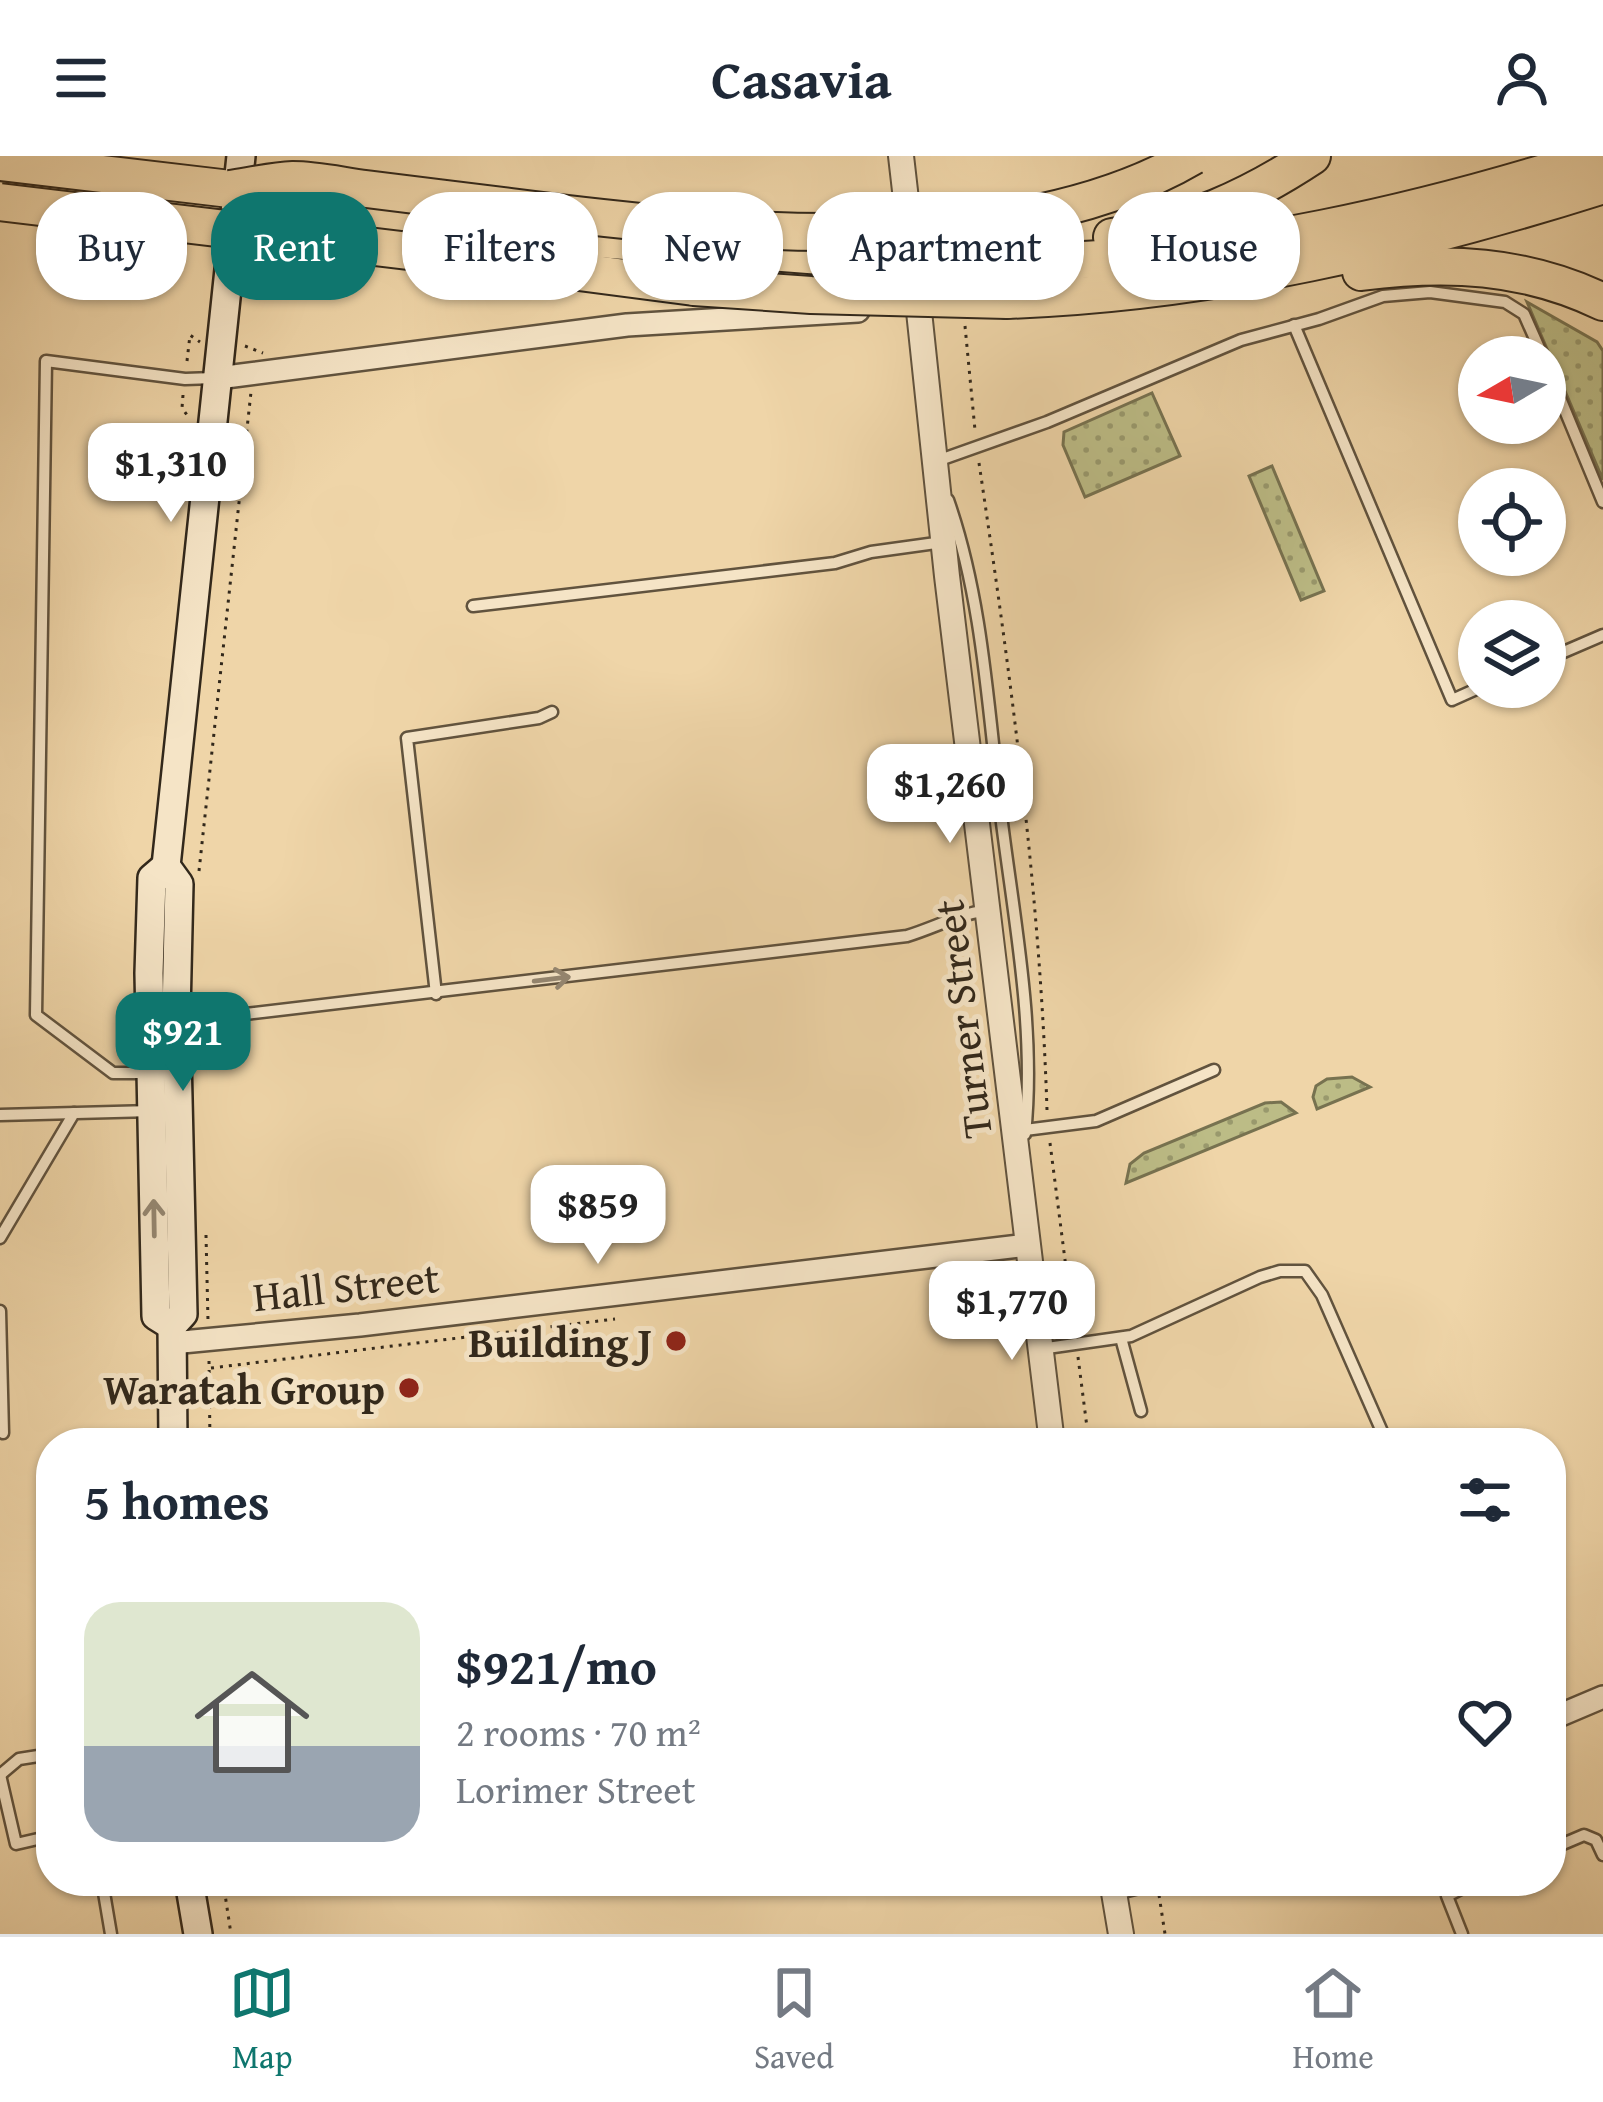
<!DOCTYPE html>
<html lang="en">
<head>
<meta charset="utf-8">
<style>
  body { margin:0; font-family:"Gentium Book Plus",serif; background:#f6f6f7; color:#1f2937; height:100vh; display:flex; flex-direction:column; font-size:45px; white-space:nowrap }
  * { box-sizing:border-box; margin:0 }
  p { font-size:39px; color:#747a83 }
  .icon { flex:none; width:66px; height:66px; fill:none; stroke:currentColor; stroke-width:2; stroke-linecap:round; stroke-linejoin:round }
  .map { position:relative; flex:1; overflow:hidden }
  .details { position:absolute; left:36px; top:1272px; width:1530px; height:468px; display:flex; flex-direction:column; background:#fff; border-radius:48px; box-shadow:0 3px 9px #0004 }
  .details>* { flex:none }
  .hud { position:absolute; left:36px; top:36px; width:1533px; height:108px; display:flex; gap:24px }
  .needle { width:78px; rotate:261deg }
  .buttons { position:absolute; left:1458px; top:180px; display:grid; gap:24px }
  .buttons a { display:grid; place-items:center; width:108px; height:108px; border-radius:50%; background:#fff; box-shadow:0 3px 9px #0004; font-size:60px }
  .price { position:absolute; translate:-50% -102px; padding:0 27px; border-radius:24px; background:#fff; color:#222; font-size:39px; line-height:78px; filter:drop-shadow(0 3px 6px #0008) }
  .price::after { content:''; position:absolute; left:50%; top:72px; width:36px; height:27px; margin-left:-18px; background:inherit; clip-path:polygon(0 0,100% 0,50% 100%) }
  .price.current { background:#0f766e; color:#fff }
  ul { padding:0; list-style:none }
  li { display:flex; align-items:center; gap:36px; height:300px; padding:0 48px }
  li span { display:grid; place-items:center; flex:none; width:336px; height:240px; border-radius:36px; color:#555 }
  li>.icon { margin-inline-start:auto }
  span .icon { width:144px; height:144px; fill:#fffc; stroke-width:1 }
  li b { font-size:51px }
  h2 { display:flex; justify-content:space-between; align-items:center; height:144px; padding:0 48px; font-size:51px }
  .chip { padding:0 42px; border-radius:48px; background:#fff; box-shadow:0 3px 9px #0004; font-size:42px; line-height:108px }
  .chip.current { background:#0f766e; color:#fff }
  header { display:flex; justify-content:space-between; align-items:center; height:156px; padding:0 48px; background:#fff; font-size:54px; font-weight:800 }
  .menu { display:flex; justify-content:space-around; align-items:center; height:168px; border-top:3px solid #e0e1e3; background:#fff; font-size:33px; color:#747a83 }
  .menu a { display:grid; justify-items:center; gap:6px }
  .menu .current { color:#0f766e }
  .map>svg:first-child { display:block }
  .grass { fill:url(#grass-dots); stroke:#777250; stroke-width:3 }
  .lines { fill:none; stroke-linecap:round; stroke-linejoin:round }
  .service-casing { stroke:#61533e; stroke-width:15 }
  .minor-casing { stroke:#61533e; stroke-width:26 }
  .tertiary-casing { stroke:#61533e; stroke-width:28 }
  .secondary-casing { stroke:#32281b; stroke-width:32 }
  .motorway-casing { stroke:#32281b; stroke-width:40 }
  .path { stroke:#32281b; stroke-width:3; stroke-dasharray:3 6; stroke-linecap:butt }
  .service { stroke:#f5e4c6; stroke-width:10 }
  .minor { stroke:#f5e4c6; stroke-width:21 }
  .tertiary { stroke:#f5e4c6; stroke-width:24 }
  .secondary { stroke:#f5e4c6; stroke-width:27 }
  .motorway { stroke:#efd5a8; stroke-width:36 }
  .motorway-bridge-casing { stroke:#32281b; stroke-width:40; stroke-linecap:butt }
  .motorway-bridge { stroke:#efd5a8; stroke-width:36 }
  .oneway { stroke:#948670 }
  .poi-dot { fill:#8f2418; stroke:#f5e4c6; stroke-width:4.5 }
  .labels { text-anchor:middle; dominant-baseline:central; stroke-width:10; stroke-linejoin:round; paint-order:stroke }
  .street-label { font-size:42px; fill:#32281b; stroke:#f5e4c6 }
  .poi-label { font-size:42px; font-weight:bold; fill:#32281b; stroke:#f5e4c6; text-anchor:end }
</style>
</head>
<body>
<header><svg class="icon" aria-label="menu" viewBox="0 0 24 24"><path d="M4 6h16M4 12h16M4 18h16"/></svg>Casavia<svg class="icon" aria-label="person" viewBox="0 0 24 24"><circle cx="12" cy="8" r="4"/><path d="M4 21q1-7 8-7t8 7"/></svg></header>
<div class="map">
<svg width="1603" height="1778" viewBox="0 0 1603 1778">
  <defs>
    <pattern id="grass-dots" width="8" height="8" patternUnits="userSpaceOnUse" patternTransform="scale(3)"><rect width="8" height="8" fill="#bcbc86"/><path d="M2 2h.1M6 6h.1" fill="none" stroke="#99996d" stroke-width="1.8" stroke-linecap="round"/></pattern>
  </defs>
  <rect width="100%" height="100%" fill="#efd5a8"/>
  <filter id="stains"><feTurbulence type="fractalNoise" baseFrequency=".00167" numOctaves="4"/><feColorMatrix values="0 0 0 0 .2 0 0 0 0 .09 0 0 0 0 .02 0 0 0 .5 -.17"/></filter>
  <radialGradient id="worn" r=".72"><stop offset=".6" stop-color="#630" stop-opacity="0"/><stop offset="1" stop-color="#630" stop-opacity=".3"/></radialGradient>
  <g class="grass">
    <path d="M1527,146L1597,186L1603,195V324Z"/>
    <path d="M1152,237L1180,300L1085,341L1063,289L1064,276Z"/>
    <path d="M1272,310L1324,435L1301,444L1249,320Z"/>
    <path d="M1352,921L1370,931L1317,953L1313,941L1316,930L1327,923Z"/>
    <path d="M1281,946L1296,957L1126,1027L1130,1008L1144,997L1265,947Z"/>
  </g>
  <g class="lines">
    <defs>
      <g id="service">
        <path d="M1294,169L1452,544L1481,531"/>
        <path d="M1545,206L1603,346"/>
        <path d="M937,305L1047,266L1241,184L1319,163L1383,140L1430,136L1505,146L1524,158L1543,201"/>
        <path d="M948,344C983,444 988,554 1001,659C1014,764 1036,872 1025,978"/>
        <path d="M473,450L835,407L871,396L943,386"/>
        <path d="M1545,504L1603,479"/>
        <path d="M436,838L407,582L539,562L552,556"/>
        <path d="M176,857L237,859L907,780C936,771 956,759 987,754"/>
        <path d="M147,917H113L36,859L46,205L185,223L214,222"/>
        <path d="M0,959L152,955"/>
        <path d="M1025,974L1096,965L1214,914"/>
        <path d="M0,1082L74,957"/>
        <path d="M0,1155L3,1277"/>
        <path d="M1121,1182L1141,1255"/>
        <path d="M1040,1193L1131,1180L1260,1121L1280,1115H1305L1322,1139L1387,1287"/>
        <path d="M0,1619L16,1688L51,1680"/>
        <path d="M0,1619L19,1603L51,1598"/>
        <path d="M51,1624H45L51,1648"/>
        <path d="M1551,1693L1584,1679L1596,1684L1603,1699"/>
        <path d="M102,1725L111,1778"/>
        <path d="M1462,1778L1447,1740L1476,1725"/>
      </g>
      <g id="minor">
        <path d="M218,222L627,169L858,155"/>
        <path d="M172,1187L360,1169L1028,1089"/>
        <path d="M1551,1563L1603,1541"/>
        <path d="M1113,1733L1145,1725"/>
      </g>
      <g id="tertiary">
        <path d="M901,0L911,87"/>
        <path d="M916,127L947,420L1052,1287"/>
        <path d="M1112,1725L1121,1778"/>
      </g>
      <g id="secondary">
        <path d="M166,710L152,722L149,817L156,1160L172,1170"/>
        <path d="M173,1287L172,1170L183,1158L176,857L179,728L166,710L241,0"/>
        <path d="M189,1725L198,1778"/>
      </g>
      <g id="motorway">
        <path d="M0,6L230,33"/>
        <path d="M295,43L599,83L873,104"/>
        <path d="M1112,81C1186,70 1250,41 1312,0"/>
        <path d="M1042,106C1232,100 1417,58 1599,0"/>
        <path d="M525,109L694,131"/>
        <path d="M1361,116C1446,105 1524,108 1603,146"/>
        <path d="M1007,144C1210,137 1411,90 1603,29"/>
      </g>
    </defs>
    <use href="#service" class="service-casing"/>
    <use href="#minor" class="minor-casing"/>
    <use href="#tertiary" class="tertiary-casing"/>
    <use href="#secondary" class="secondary-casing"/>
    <use href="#motorway" class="motorway-casing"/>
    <g class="path">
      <path d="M965,170L975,274"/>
      <path d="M245,190L263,197"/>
      <path d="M187,205L190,179L200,186"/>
      <path d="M183,239L182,252L187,259"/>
      <path d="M979,307C1011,522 1040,737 1047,954"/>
      <path d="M199,715L251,236"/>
      <path d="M1050,987L1074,1174"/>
      <path d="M206,1079L208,1165"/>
      <path d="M1078,1201L1089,1287"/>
      <path d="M209,1205L210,1287"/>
      <path d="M211,1212L615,1163"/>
      <path d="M223,1725L231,1778"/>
      <path d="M1159,1739L1165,1778"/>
    </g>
    <use href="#service" class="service"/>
    <use href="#minor" class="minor"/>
    <use href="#tertiary" class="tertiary"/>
    <use href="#secondary" class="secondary"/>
    <use href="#motorway" class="motorway"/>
    <defs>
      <g id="motorway-bridge">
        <path d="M230,33C250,30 272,25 293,24C317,24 342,30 366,33C414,39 463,45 511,51C716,77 1010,108 1193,0"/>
        <path d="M0,46L525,109"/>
        <path d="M873,104L1042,106"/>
        <path d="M694,131L811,139L1007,144"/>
      </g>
    </defs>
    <use href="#motorway-bridge" class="motorway-bridge-casing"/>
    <use href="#motorway-bridge" class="motorway-bridge"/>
  </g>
  <defs><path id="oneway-shaft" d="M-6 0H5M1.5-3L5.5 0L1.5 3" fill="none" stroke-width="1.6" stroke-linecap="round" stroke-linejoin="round" transform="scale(3)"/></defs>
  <g class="oneway">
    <use href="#oneway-shaft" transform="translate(552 823) rotate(-7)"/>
    <use href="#oneway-shaft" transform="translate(154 1062) rotate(-91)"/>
  </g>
  <g class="poi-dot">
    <circle cx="676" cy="1185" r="12"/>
    <circle cx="409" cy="1232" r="12"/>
  </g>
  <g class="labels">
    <g class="street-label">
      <text transform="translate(962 863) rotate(-97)">Turner Street</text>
      <text transform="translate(346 1130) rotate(-6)">Hall Street</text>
    </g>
    <g class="poi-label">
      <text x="652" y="1185">Building J</text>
      <text x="385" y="1232">Waratah Group</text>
    </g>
  </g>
  <rect width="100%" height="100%" filter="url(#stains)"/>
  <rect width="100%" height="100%" fill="url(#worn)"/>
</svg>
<div class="buttons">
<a><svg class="needle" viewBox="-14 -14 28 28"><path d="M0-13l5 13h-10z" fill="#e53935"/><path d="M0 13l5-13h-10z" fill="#747a83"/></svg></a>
<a><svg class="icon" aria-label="locate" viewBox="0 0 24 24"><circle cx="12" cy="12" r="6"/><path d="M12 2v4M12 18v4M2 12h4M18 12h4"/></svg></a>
<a><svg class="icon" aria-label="layers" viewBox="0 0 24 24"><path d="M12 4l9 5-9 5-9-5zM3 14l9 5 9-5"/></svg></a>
</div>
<b class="price" style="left:171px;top:369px">$1,310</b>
<b class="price" style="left:950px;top:690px">$1,260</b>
<b class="price current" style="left:183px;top:938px">$921</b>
<b class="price" style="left:598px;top:1111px">$859</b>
<b class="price" style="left:1012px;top:1207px">$1,770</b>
<div class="hud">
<a class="chip">Buy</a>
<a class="chip current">Rent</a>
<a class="chip">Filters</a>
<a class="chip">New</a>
<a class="chip">Apartment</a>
<a class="chip">House</a>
</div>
<section class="details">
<h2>5 homes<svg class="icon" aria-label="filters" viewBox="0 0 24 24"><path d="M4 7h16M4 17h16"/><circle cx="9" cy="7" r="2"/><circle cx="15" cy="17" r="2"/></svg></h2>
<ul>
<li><span style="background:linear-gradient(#dfe7d0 60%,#9aa5b1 0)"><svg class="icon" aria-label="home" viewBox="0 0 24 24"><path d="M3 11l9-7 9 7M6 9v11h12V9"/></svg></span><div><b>$921/mo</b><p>2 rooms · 70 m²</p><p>Lorimer Street</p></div><svg class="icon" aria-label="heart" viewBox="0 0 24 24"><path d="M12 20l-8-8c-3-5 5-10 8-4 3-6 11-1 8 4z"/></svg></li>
</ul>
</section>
</div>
<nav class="menu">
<a class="current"><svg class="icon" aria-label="map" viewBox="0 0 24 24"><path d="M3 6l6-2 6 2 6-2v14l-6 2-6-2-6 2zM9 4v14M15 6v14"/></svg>Map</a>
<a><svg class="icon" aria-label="saved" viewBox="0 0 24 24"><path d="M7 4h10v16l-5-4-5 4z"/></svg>Saved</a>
<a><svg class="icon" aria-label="home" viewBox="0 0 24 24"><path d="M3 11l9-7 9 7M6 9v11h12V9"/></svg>Home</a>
</nav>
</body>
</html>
